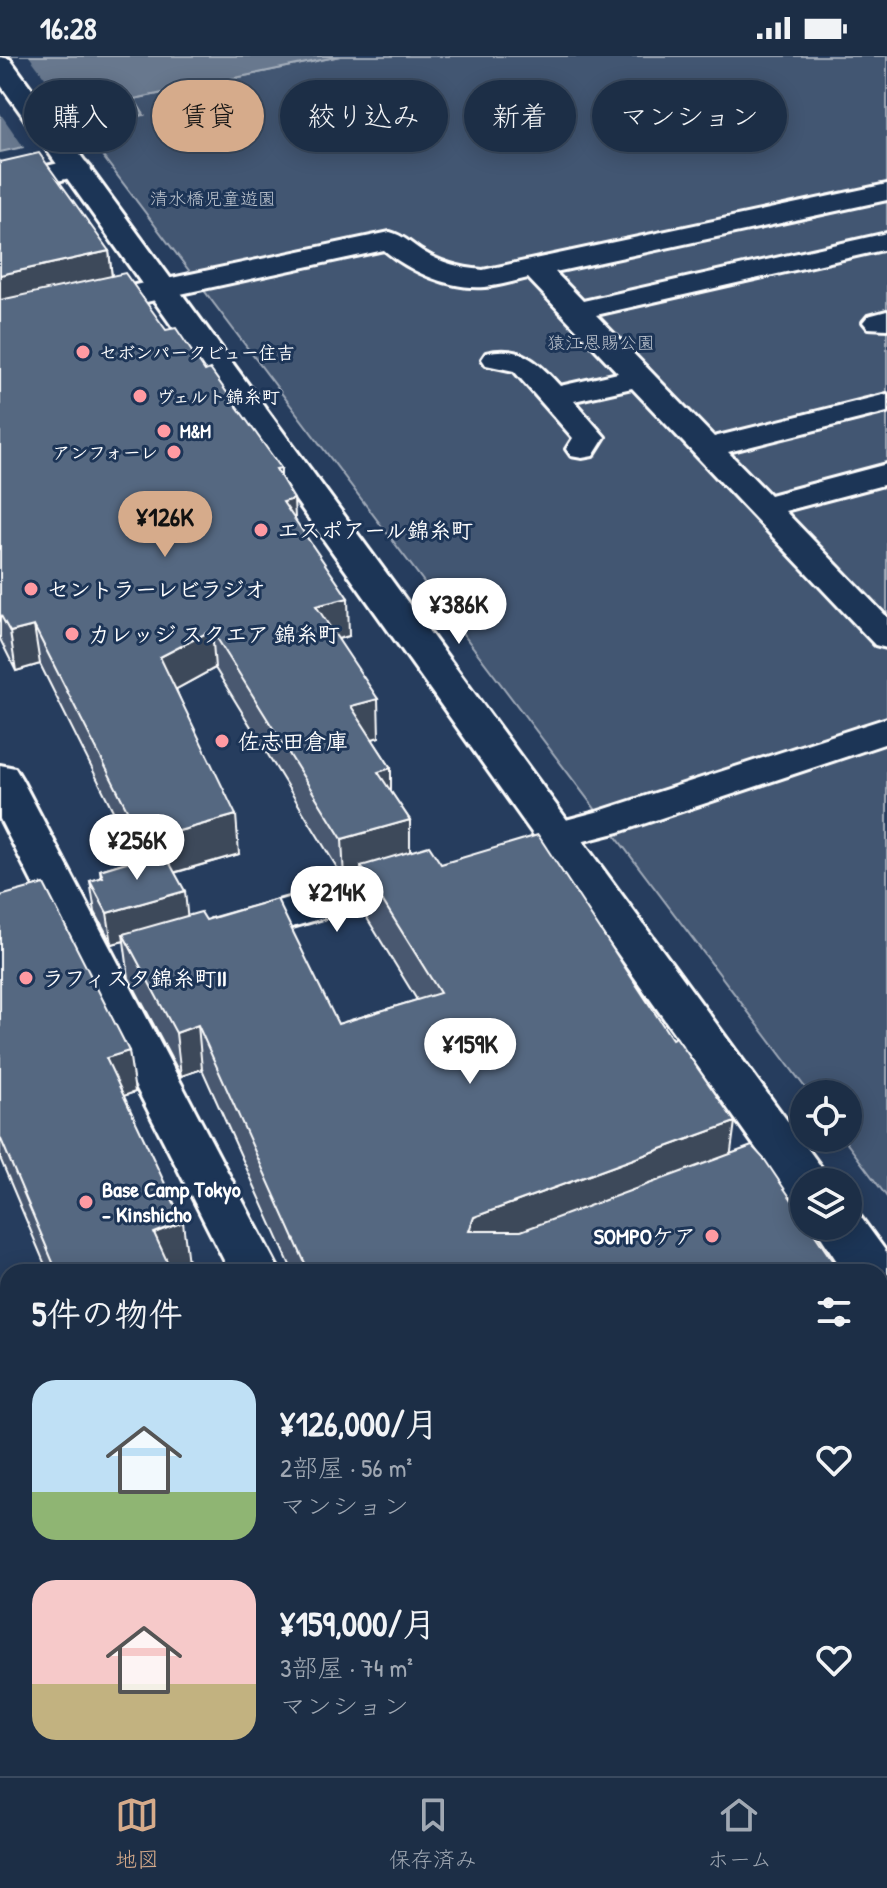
<!DOCTYPE html>
<html lang="ja">
<head>
<meta charset="utf-8">
<style>
  body { margin:0; font-family:"Patrick Hand","Klee One",sans-serif; background:#25364d; color:#f1f3f6; height:100vh; display:flex; flex-direction:column; font-size:30px; white-space:nowrap }
  * { box-sizing:border-box; margin:0 }
  p { font-size:26px; color:#a0a8b3 }
  .icon { flex:none; width:44px; height:44px; fill:none; stroke:currentColor; stroke-width:2; stroke-linecap:round; stroke-linejoin:round }
  .map { position:relative; flex:1; overflow:hidden }
  .details { position:absolute; left:0px; top:1208px; width:888px; height:512px; display:flex; flex-direction:column; background:#1c2e46; border-radius:24px 24px 0 0; box-shadow:0 4px 20px #0003,0 0 0 2px #3a4a5f }
  .details>* { flex:none }
  .banner { position:absolute; left:24px; top:24px; width:840px; height:72px; display:flex; gap:16px }
  .fabs { position:absolute; left:790px; top:1024px; display:grid; gap:16px }
  .fabs a { display:grid; place-items:center; width:72px; height:72px; border-radius:50%; background:#1c2e46; box-shadow:0 4px 20px #0003,0 0 0 2px #3a4a5f; font-size:40px }
  .price { position:absolute; translate:-50% -68px; padding:0 18px; border-radius:28px; background:#fff; color:#222; font-size:26px; line-height:52px; filter:drop-shadow(0 2px 4px #0008) }
  .price::after { content:''; position:absolute; left:50%; top:48px; width:24px; height:18px; margin-left:-12px; background:inherit; clip-path:polygon(0 0,100% 0,50% 100%) }
  .price.selected { background:#d6ab8b; color:#111 }
  ul { padding:0; list-style:none }
  li { display:flex; align-items:center; gap:24px; height:200px; padding:0 32px }
  li span { display:grid; place-items:center; flex:none; width:224px; height:160px; border-radius:24px; color:#555 }
  li>.icon { margin-inline-start:auto }
  span .icon { width:96px; height:96px; fill:#fffc; stroke-width:1 }
  li b { font-size:34px }
  h2 { display:flex; justify-content:space-between; align-items:center; height:96px; padding:0 32px; font-size:34px }
  .chip { padding:0 28px; border-radius:36px; background:#1c2e46; box-shadow:0 4px 20px #0003,0 0 0 2px #3a4a5f; font-size:28px; line-height:72px }
  .chip.selected { background:#d6ab8b; color:#111 }
  .status { display:flex; justify-content:space-between; align-items:center; height:56px; padding:0 40px; background:#1c2e46; direction:ltr }
  .status svg { height:22px; fill:currentColor }
  .tabs { display:flex; justify-content:space-around; align-items:center; height:112px; border-top:2px solid #3a4a5f; background:#1c2e46; font-size:22px; color:#a0a8b3 }
  .tabs a { display:grid; justify-items:center; gap:4px }
  .tabs .selected { color:#d6ab8b }
  .map>svg:first-child { display:block }
  .green { fill:#425672; stroke:#a0aab8; stroke-width:2 }
  .water { fill:#67788e; stroke:#a4aebb; stroke-width:2 }
  .pier { fill:#263d5e }
  .lines { fill:none; stroke-linecap:round; stroke-linejoin:round }
  .pedestrian-casing { stroke:#fff; stroke-width:6 }
  .minor-casing { stroke:#fff; stroke-width:6 }
  .tertiary-casing { stroke:#fff; stroke-width:6 }
  .motorway-casing { stroke:#fff; stroke-width:6 }
  .pedestrian { fill:#1d3557; fill-rule:evenodd }
  .minor { fill:#1d3557; fill-rule:evenodd }
  .tertiary { fill:#1d3557; fill-rule:evenodd }
  .motorway { fill:#1d3557; fill-rule:evenodd }
  .wall { fill:#49596f; stroke:#fff; stroke-width:2; fill-rule:evenodd }
  .shaded-wall { fill:#3c485a; stroke:#fff; stroke-width:2 }
  .building { fill:#556781; stroke:#fff; stroke-width:2 }
  .poi-dot { fill:#ff9aa2; stroke:#1d3557; stroke-width:3 }
  .labels { text-anchor:middle; dominant-baseline:central; stroke-width:6; stroke-linejoin:round; paint-order:stroke }
  .far-park-label { font-size:18px; fill:#bdc4ce; stroke:#1d3557 }
  .far-poi-label { font-size:18px; font-weight:bold; fill:#fff; stroke:#1d3557; text-anchor:start }
  .poi-label { font-size:22px; font-weight:bold; fill:#fff; stroke:#1d3557; text-anchor:start }
</style>
</head>
<body>
<div class="status"><b>16:28</b><svg viewBox="0 0 49 12"><path d="M0 12V9h3v3zM5 12V6h3v6zM10 12V3h3v9zM15 12V0h3v12zM26 1h20v11H26zM47 4h2v5h-2z"/></svg></div>
<div class="map">
<svg width="887" height="1720" viewBox="0 0 887 1720">
  <rect width="100%" height="100%" fill="#263d5e"/>
  <filter id="ink" filterUnits="userSpaceOnUse"><feTurbulence type="fractalNoise" baseFrequency=".0125" numOctaves="2"/><feDisplacementMap in="SourceGraphic" scale="16" xChannelSelector="R" yChannelSelector="G"/><feConvolveMatrix kernelMatrix="1 2 1 2 8 2 1 2 1" color-interpolation-filters="sRGB"/></filter>
  <g filter="url(#ink)">
    <path class="green" d="M340,0H887V1141L843,1082H848V1038H810L86,78L107,73L103,66L144,59L134,43Z"/>
    <path class="water" d="M0,0H340L134,43L144,59L104,65L108,73L0,96Z"/>
    <path class="pier" d="M0,0H29L86,78L25,93L0,57Z"/>
    <g class="lines">
      <defs>
        <g id="pedestrian">
          <path d="M887,128V144L555,216L583,245L887,177V193L596,259L714,381L887,338V356L728,396L770,439L887,408V428L785,455L887,561V592L875,589L632,332L574,345L605,381L593,400L582,402L571,400L566,393L573,382L514,315L486,309L482,303L486,297C521,288 539,307 560,330L618,317L528,222C514,225 499,230 485,231C450,234 409,215 384,194L162,242L152,239L148,233L152,227L162,224L390,176C403,179 411,188 422,195C441,207 461,212 483,214Z"/>
          <path d="M887,255V273L868,272L863,266L868,260Z"/>
          <path d="M887,662V687L619,776L557,792L543,788L538,779L543,770L596,756Z"/>
        </g>
        <g id="minor">
          <path d="M76,103L86,106L91,112L86,118L0,139V121Z"/>
          <path d="M162,223L173,226L178,233L173,240L0,279V259Z"/>
          <path d="M0,709L15,712L21,722L280,1216H230L0,763Z"/>
          <path d="M418,805L433,810L440,820L433,830L227,890L211,886L205,875L211,864Z"/>
          <path d="M480,1712H541L544,1720H483Z"/>
        </g>
        <g id="tertiary">
          <path d="M0,1L10,3L832,1126H804V1144L790,1140L0,28Z"/>
          <path d="M848,1153L857,1156L887,1197V1232L880,1234V1216H844L814,1170H848Z"/>
        </g>
        <g id="motorway">
          <path d="M0,1286L8,1289V1351L0,1349Z"/>
          <path d="M0,1509L8,1512V1584L0,1581Z"/>
          <path d="M32,1712H92L95,1720H35Z"/>
          <path d="M127,1712H187L190,1720H130Z"/>
        </g>
      </defs>
      <use href="#pedestrian" class="pedestrian-casing"/>
      <use href="#minor" class="minor-casing"/>
      <use href="#tertiary" class="tertiary-casing"/>
      <use href="#motorway" class="motorway-casing"/>
      <use href="#pedestrian" class="pedestrian"/>
      <use href="#minor" class="minor"/>
      <use href="#tertiary" class="tertiary"/>
      <use href="#motorway" class="motorway"/>
    </g>
    <g class="wall">
      <path d="M0,105L109,195L112,220L205,315L281,412V422L295,464L349,580L338,583L379,681L372,683L391,712V736L410,764V796L441,808L731,1098L840,1216H293L202,1013L181,1020L129,922L124,885L112,888L95,856L90,825L101,822L100,814L137,803L40,608L16,615L0,583ZM215,612L344,823L361,818L362,854L417,944L338,968L206,864L187,860L174,817L239,798L176,633Z"/>
      <path d="M0,840L135,1036L123,1040L188,1207L170,1213L172,1216H48L0,1102Z"/>
      <path d="M252,1712H407L410,1720H255Z"/>
      <path d="M591,1712H880L887,1720H595Z"/>
    </g>
    <g class="shaded-wall">
      <path d="M109,195L113,231L0,256V219Z"/>
      <path d="M294,443L296,481L283,446Z"/>
      <path d="M348,542L349,580L318,588L316,550Z"/>
      <path d="M34,570L40,608L16,615L10,576Z"/>
      <path d="M212,574L215,612L164,640L160,601Z"/>
      <path d="M378,643L379,681L352,689L351,650Z"/>
      <path d="M391,712V751L378,716Z"/>
      <path d="M236,759L239,798L148,824L143,785Z"/>
      <path d="M410,764V804L361,810V818L344,823L342,783Z"/>
      <path d="M185,835L188,867L123,878L124,885L112,888L107,857Z"/>
      <path d="M198,969L202,1013L181,1020L176,977Z"/>
      <path d="M129,995L135,1036L112,1044L106,1002Z"/>
      <path d="M735,1066L729,1110L473,1204L469,1175L474,1161Z"/>
      <path d="M183,1166L188,1207L163,1216L154,1177Z"/>
      <path d="M259,1712H274L275,1720H260Z"/>
    </g>
    <g class="building">
      <path d="M39,97L109,195L0,219V106Z"/>
      <path d="M125,217L166,274L176,272L205,315L210,313L281,412L276,413L294,443L283,446L348,542L316,550L378,643L351,650L391,712L378,716L410,764L342,783L212,574L160,601L236,759L143,785L34,570L10,576L0,558V244Z"/>
      <path d="M538,779L672,983L676,981L735,1066L474,1161L469,1175H521L752,1090L765,1104L804,1162V1170H809L840,1216H326L323,1212L309,1216L198,969L176,977L123,878L201,856L206,864L277,843L338,968L440,937L361,810L429,790L441,808Z"/>
      <path d="M163,795L185,835L107,857L90,825L103,821L100,814Z"/>
      <path d="M44,828L129,995L106,1002L183,1166L154,1177L172,1216H57L0,1081V840Z"/>
      <path d="M880,1262L887,1272V1720H621L616,1712H880Z"/>
      <path d="M279,1712H407L410,1720H282Z"/>
    </g>
  </g>
  <g class="poi-dot">
    <circle cx="83" cy="296" r="8"/>
    <circle cx="140" cy="340" r="8"/>
    <circle cx="164" cy="375" r="8"/>
    <circle cx="174" cy="396" r="8"/>
    <circle cx="261" cy="474" r="8"/>
    <circle cx="31" cy="533" r="8"/>
    <circle cx="72" cy="578" r="8"/>
    <circle cx="222" cy="685" r="8"/>
    <circle cx="26" cy="922" r="8"/>
    <circle cx="86" cy="1146" r="8"/>
    <circle cx="712" cy="1180" r="8"/>
  </g>
  <g class="labels">
    <g class="far-park-label">
      <text x="213" y="142">清水橋児童遊園</text>
      <text x="601" y="286">猿江恩賜公園</text>
    </g>
    <g class="far-poi-label">
      <text x="99" y="296">セボンパークビュー住吉</text>
      <text x="156" y="340">ヴェルト錦糸町</text>
      <text x="180" y="375">M&amp;M</text>
      <text x="158" y="396" text-anchor="end">アンフォーレ</text>
    </g>
    <g class="poi-label">
      <text x="277" y="474">エスポアール錦糸町</text>
      <text x="47" y="533">セントラーレビラジオ</text>
      <text x="88" y="578">カレッジ スクエア 錦糸町</text>
      <text x="238" y="685">佐志田倉庫</text>
      <text x="42" y="922">ラフィスタ錦糸町II</text>
      <text x="102" y="1133">Base Camp Tokyo<tspan x="102" dy="25">- Kinshicho</tspan></text>
      <text x="696" y="1180" text-anchor="end">SOMPOケア</text>
    </g>
  </g>
</svg>
<div class="fabs">
<a><svg class="icon" aria-label="locate" viewBox="0 0 24 24"><circle cx="12" cy="12" r="6"/><path d="M12 2v4M12 18v4M2 12h4M18 12h4"/></svg></a>
<a><svg class="icon" aria-label="layers" viewBox="0 0 24 24"><path d="M12 4l9 5-9 5-9-5zM3 14l9 5 9-5"/></svg></a>
</div>
<b class="price selected" style="left:165px;top:503px">¥126K</b>
<b class="price" style="left:459px;top:590px">¥386K</b>
<b class="price" style="left:137px;top:826px">¥256K</b>
<b class="price" style="left:337px;top:878px">¥214K</b>
<b class="price" style="left:470px;top:1030px">¥159K</b>
<div class="banner">
<a class="chip">購入</a>
<a class="chip selected">賃貸</a>
<a class="chip">絞り込み</a>
<a class="chip">新着</a>
<a class="chip">マンション</a>
</div>
<section class="details">
<h2>5件の物件<svg class="icon" aria-label="filters" viewBox="0 0 24 24"><path d="M4 7h16M4 17h16"/><circle cx="9" cy="7" r="2"/><circle cx="15" cy="17" r="2"/></svg></h2>
<ul>
<li><span style="background:linear-gradient(#bfe0f5 70%,#8fb573 0)"><svg class="icon" aria-label="home" viewBox="0 0 24 24"><path d="M3 11l9-7 9 7M6 9v11h12V9"/></svg></span><div><b>¥126,000/月</b><p>2部屋 · 56 m²</p><p>マンション</p></div><svg class="icon" aria-label="heart" viewBox="0 0 24 24"><path d="M12 20l-8-8c-3-5 5-10 8-4 3-6 11-1 8 4z"/></svg></li>
<li><span style="background:linear-gradient(#f6c9c9 65%,#c2b280 0)"><svg class="icon" aria-label="home" viewBox="0 0 24 24"><path d="M3 11l9-7 9 7M6 9v11h12V9"/></svg></span><div><b>¥159,000/月</b><p>3部屋 · 74 m²</p><p>マンション</p></div><svg class="icon" aria-label="heart" viewBox="0 0 24 24"><path d="M12 20l-8-8c-3-5 5-10 8-4 3-6 11-1 8 4z"/></svg></li>
</ul>
</section>
</div>
<nav class="tabs">
<a class="selected"><svg class="icon" aria-label="map" viewBox="0 0 24 24"><path d="M3 6l6-2 6 2 6-2v14l-6 2-6-2-6 2zM9 4v14M15 6v14"/></svg>地図</a>
<a><svg class="icon" aria-label="saved" viewBox="0 0 24 24"><path d="M7 4h10v16l-5-4-5 4z"/></svg>保存済み</a>
<a><svg class="icon" aria-label="home" viewBox="0 0 24 24"><path d="M3 11l9-7 9 7M6 9v11h12V9"/></svg>ホーム</a>
</nav>
</body>
</html>
